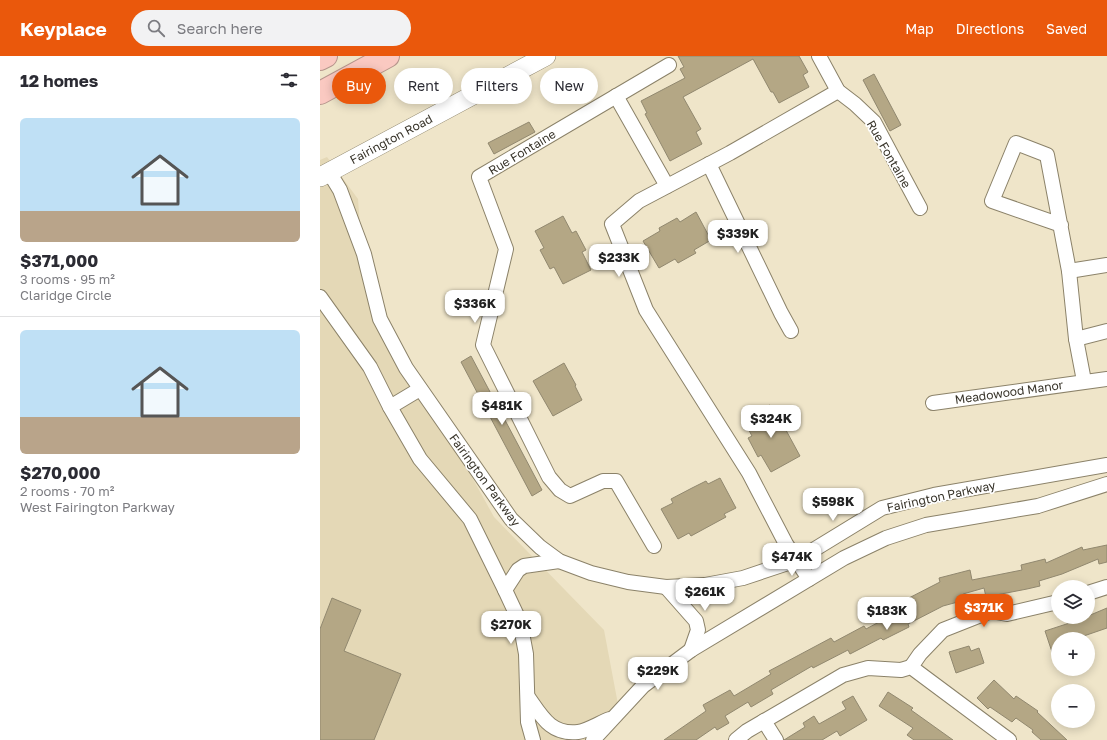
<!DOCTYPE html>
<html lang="en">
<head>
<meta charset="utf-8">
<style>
  body { margin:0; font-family:"Golos Text",sans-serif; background:#f2f2f3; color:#2b2b33; height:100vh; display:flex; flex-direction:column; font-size:15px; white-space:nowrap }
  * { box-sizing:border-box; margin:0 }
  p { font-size:13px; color:#7c7c81 }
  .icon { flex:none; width:22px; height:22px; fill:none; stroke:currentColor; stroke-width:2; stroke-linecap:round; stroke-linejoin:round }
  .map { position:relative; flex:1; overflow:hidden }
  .panel { display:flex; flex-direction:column; background:#fff; width:320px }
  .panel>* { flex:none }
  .banner { position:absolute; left:12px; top:12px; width:380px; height:36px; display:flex; gap:8px }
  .fabs { position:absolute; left:731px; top:524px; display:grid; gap:8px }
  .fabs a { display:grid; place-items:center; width:44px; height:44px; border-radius:50%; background:#fff; box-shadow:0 2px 10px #0003; font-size:20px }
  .price { position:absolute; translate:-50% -34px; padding:0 9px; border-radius:8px; background:#fff; color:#222; font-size:13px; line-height:26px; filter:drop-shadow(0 1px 2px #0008) }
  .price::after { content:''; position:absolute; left:50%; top:24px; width:12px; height:9px; margin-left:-6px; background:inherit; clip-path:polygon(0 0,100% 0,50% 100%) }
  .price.active { background:#ea580c; color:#fff }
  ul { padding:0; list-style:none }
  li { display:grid; align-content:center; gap:8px; height:212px; padding:0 20px }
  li+li { border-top:1px solid #e1e1e2 }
  li span { display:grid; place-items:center; height:124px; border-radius:6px; color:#555 }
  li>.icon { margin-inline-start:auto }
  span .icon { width:72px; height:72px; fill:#fffc; stroke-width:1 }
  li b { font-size:17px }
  h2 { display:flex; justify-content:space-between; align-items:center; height:48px; padding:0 20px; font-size:17px }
  .chip { padding:0 14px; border-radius:18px; background:#fff; box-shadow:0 2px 10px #0003; font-size:14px; line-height:36px }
  .chip.active { background:#ea580c; color:#fff }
  header { display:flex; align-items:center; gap:24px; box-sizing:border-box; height:56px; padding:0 20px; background:#ea580c; color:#fff }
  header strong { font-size:19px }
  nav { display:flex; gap:22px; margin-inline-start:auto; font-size:14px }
  .search { width:280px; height:36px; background:#f2f2f3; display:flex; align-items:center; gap:10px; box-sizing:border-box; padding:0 14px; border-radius:22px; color:#7c7c81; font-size:15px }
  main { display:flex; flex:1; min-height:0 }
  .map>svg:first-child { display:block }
  .built { fill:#e4d8b6 }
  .building { fill:#b4a785; stroke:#91886f }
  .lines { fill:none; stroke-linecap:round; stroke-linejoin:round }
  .street-casing { stroke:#8b8269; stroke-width:16 }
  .secondary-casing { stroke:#8b8269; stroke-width:20 }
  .highway-casing { stroke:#b6958c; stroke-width:24 }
  .street { stroke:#fff; stroke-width:14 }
  .secondary { stroke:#fff; stroke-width:19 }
  .highway { stroke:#fac9c1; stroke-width:22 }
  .labels { text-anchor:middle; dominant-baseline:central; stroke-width:3.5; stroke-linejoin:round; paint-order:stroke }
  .street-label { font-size:12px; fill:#38342a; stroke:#fff }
</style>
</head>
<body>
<header>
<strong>Keyplace</strong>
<div class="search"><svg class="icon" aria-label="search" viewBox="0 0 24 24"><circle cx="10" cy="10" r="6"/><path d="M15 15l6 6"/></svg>Search here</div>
<nav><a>Map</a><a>Directions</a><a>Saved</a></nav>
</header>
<main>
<section class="panel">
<h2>12 homes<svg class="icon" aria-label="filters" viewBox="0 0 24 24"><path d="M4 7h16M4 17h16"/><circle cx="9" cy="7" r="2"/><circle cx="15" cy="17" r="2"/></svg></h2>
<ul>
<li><span style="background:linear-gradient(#bfe0f5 75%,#b9a48a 0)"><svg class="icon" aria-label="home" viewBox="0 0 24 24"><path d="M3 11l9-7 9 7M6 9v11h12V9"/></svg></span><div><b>$371,000</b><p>3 rooms · 95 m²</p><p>Claridge Circle</p></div></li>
<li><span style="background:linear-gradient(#bfe0f5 70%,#b9a48a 0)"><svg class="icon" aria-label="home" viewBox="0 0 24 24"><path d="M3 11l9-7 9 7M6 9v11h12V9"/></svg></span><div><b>$270,000</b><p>2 rooms · 70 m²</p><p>West Fairington Parkway</p></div></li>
</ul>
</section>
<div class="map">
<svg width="787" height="684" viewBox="0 0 787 684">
  <rect width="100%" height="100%" fill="#efe5c9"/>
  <path class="built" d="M7,101L38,143L44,226L174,461L284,574L300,659L274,684H0V104Z"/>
  <g class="building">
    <path d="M358,0H479L488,16L483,19L489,31L459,47L453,36H451L433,3L363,41L381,73L376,76L382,88L350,105L325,58L327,57L321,45L365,22L360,13L364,11Z"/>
    <path d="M554,18L581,69L570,75L543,24Z"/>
    <path d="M209,66L215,76L174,98L168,87Z"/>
    <path d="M376,156L391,184L374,194L376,197L358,207L355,203L339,212L323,185L340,175L339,172L357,162L360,166Z"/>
    <path d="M243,160L252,177L256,175L266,194L262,196L271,214L243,228L234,211L230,213L220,194L224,192L215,175Z"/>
    <path d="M151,300L222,434L212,440L141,306Z"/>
    <path d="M244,307L256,329L255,330L262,344L233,360L213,325Z"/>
    <path d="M450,349L459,366L461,365L480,400L451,416L441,399L438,401L428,382L432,380L423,363Z"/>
    <path d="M400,422L416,452L404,458L406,461L371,480L369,477L358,483L341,453L353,447L351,443L372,432L386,425L388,428Z"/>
    <path d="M787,489V506L779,508L778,503L742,518L719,525L720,530L707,533L666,541L664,532L643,538L645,544L623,550L588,568L589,571L563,584L561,582L530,598L528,594L493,612L492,610L451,634L453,638L431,651L428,646L405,660L409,667L397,674L395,671L376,684H344L386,655L383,649L410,634L414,640L451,618L449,615L511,582L514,586L544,570L546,573L589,550L585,544L620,526L619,522L650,514L652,524L702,514L701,509L725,503L726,507L762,491L763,494Z"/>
    <path d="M12,542L41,554L24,595L81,618L54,684H0V573Z"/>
    <path d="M787,552V572L755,583H738V608H736L725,575L768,561V560Z"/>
    <path d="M649,590L651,595L659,592L664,607L636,617L629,596Z"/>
    <path d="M674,624L694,643L696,640L718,655L717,656L747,684H721L712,676L713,674L696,662L692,666L670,651L668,653L657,642Z"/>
    <path d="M568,636L593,652L591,654L633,684H594L587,679L593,672L559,650Z"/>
    <path d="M533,640L547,664L520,680L517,675L502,684H464L485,671L483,667L494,660L499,668L526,653L522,646Z"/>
  </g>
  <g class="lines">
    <defs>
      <g id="street">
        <path d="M499,0L518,35L535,48L554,66L600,152"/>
        <path d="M296,40L347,130"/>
        <path d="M389,108L461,257L471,275"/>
        <path d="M9,116L20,134L44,198L60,263L86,312L191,463L220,491L239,505L271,517L308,526L346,531L385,529L423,522L477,504L562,452L614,439L787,409"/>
        <path d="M741,169L672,145L696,87L727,99L749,215L756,283L764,325"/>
        <path d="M749,215L787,209"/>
        <path d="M0,241L50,311L70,351L100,403L150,463L185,534L200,566L206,598L208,666L213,684"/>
        <path d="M756,283L787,275"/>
        <path d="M613,347L787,323"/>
        <path d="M70,351L100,333"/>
        <path d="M334,490L296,425H283L250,440L240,434L229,421L163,289L186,193L159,121L349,9"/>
        <path d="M489,523L466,488L429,417L326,254L292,168L319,145L410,97L518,35"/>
        <path d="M346,531L376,565L378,574L371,594"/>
        <path d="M185,534L198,514L204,510L239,505"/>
        <path d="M768,537L787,531"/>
        <path d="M591,611L600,598L623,574L671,555L687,558L738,546"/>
        <path d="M208,641C222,661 231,679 258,676C267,675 281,666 290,663"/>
        <path d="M444,665L456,684"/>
        <path d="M273,684L323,630L371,594L524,502L566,482L606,469L718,450L787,428"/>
        <path d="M416,684L427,675L523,619L548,612L581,614L591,611L689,684"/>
      </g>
      <path id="secondary" d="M0,121L226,0"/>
      <g id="highway">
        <path d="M0,3L6,0"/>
        <path d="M0,37L68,0"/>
      </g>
    </defs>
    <use href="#street" class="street-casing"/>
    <use href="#secondary" class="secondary-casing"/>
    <use href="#highway" class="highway-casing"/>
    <use href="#street" class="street"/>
    <use href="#secondary" class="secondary"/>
    <use href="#highway" class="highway"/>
  </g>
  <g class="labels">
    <g class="street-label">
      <text transform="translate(71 83) rotate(-28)">Fairington Road</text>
      <text transform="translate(202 96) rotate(-31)">Rue Fontaine</text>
      <text transform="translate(569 98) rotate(60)">Rue Fontaine</text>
      <text transform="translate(689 336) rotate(-8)">Meadowood Manor</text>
      <text transform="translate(165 424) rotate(54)">Fairington Parkway</text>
      <text transform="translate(621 440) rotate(-12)">Fairington Parkway</text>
    </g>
  </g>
</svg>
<div class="fabs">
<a><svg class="icon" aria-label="layers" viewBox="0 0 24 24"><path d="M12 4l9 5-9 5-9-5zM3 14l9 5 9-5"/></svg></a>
<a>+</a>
<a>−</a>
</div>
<b class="price" style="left:418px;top:198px">$339K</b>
<b class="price" style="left:299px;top:222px">$233K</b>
<b class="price" style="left:155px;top:268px">$336K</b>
<b class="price" style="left:182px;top:370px">$481K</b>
<b class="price" style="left:451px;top:383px">$324K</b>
<b class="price" style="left:513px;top:466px">$598K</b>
<b class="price" style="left:472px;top:521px">$474K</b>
<b class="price" style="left:385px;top:556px">$261K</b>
<b class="price active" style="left:664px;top:572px">$371K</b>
<b class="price" style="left:567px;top:575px">$183K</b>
<b class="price" style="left:191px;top:589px">$270K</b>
<b class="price" style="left:338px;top:635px">$229K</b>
<div class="banner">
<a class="chip active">Buy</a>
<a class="chip">Rent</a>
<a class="chip">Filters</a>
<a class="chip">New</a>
</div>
</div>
</main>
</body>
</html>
